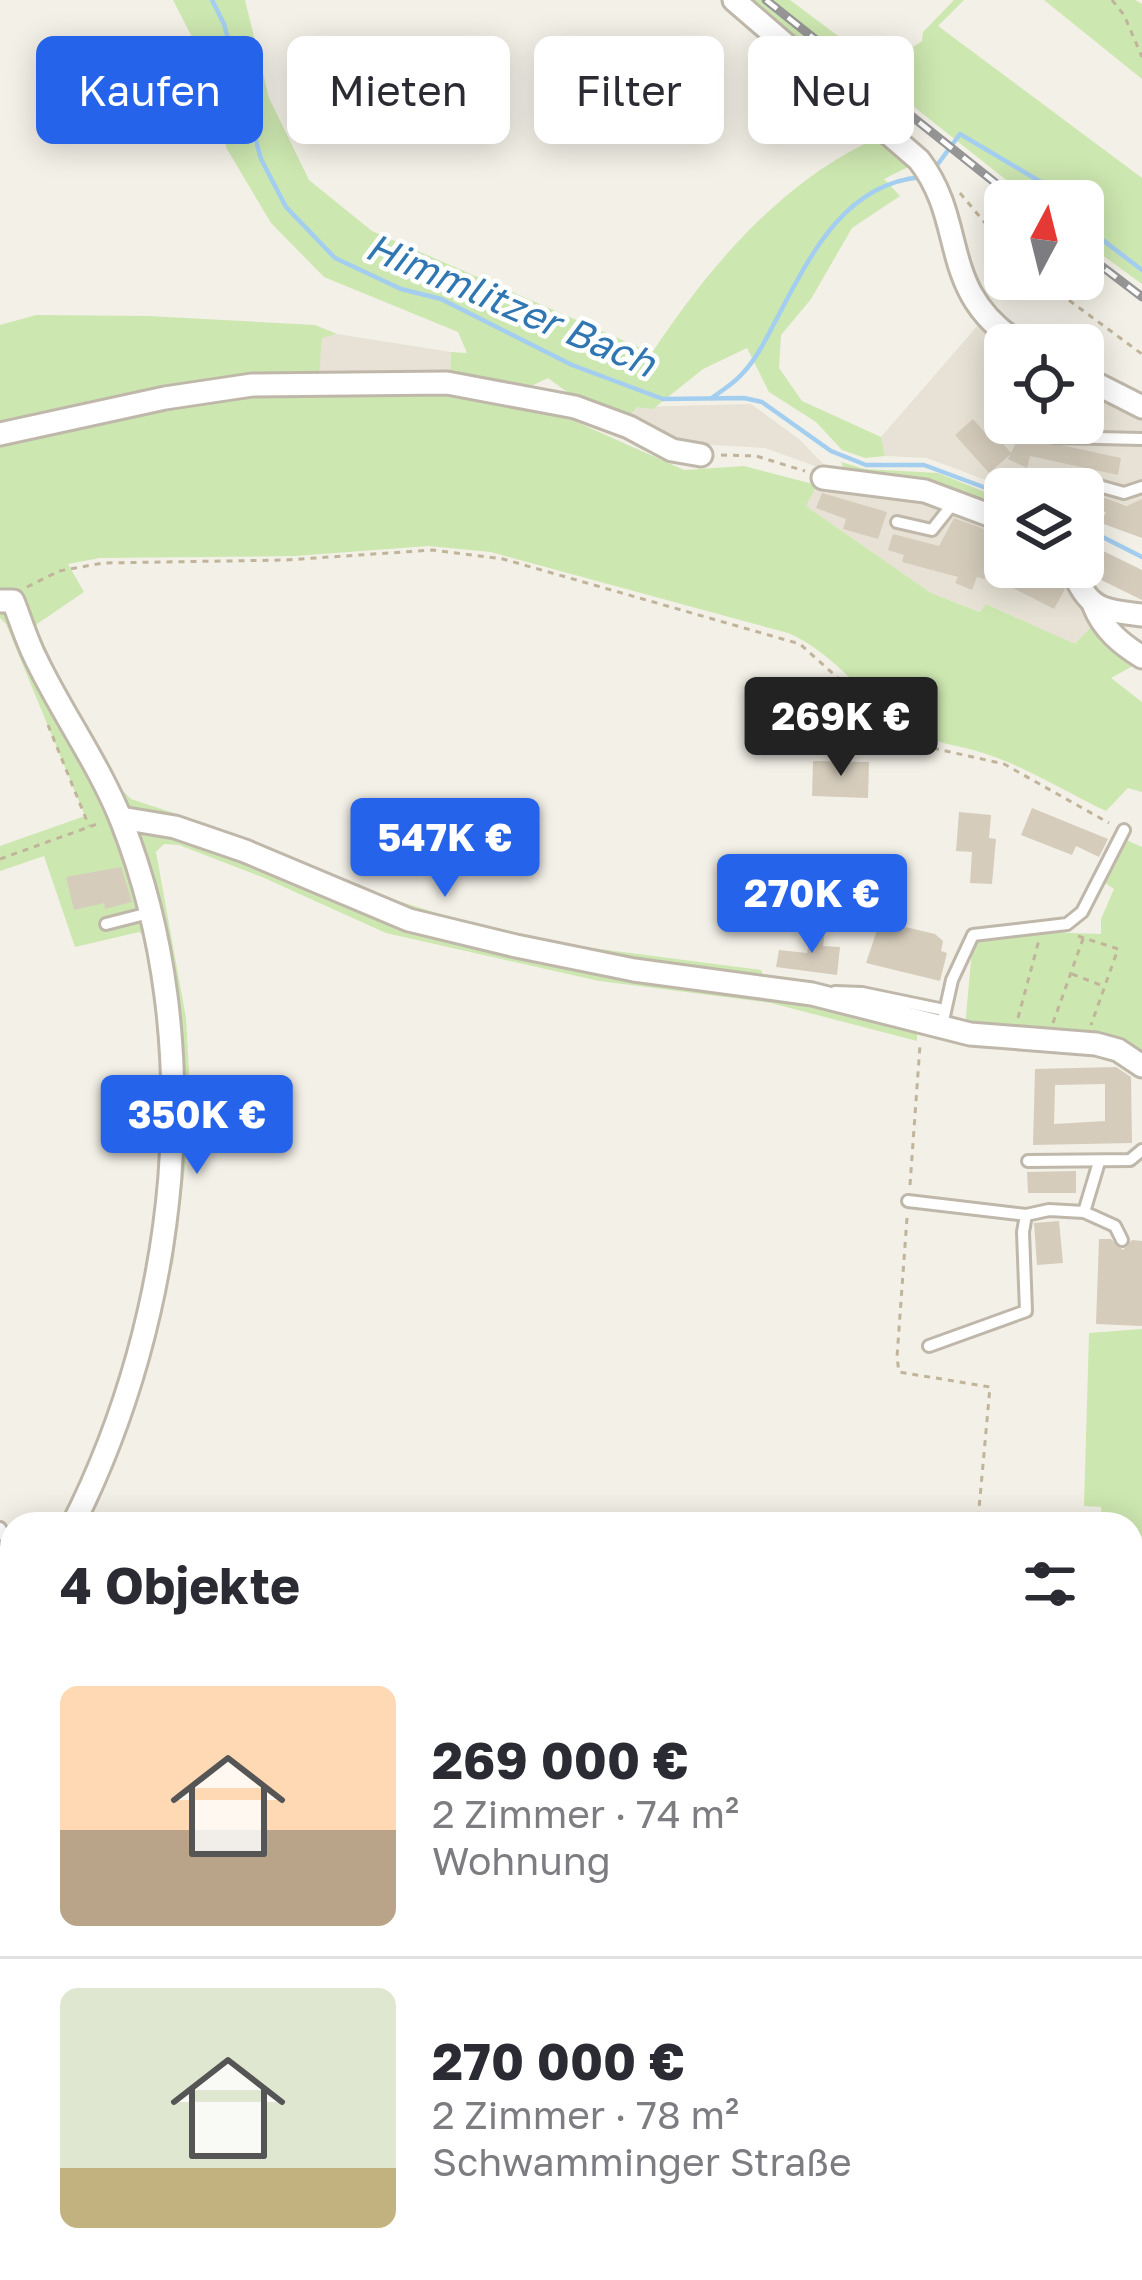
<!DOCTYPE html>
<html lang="de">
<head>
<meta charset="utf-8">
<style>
  body { margin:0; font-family:"Golos Text",sans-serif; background:#f7f7f7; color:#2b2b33; height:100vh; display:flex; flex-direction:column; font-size:45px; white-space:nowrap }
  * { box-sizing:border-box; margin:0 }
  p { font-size:39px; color:#7c7c81 }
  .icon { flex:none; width:66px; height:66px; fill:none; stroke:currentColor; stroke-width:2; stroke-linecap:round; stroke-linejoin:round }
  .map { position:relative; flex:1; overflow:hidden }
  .drawer { position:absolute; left:0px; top:1512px; width:1143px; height:768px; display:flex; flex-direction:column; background:#fff; border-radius:36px 36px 0 0; box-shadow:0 6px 30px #0003 }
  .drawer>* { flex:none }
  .hud { position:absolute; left:36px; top:36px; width:1071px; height:108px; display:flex; gap:24px }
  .needle { width:78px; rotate:7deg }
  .fabs { position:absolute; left:984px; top:180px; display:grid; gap:24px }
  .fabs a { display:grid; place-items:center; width:120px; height:120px; border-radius:18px; background:#fff; box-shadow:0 6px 30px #0003; font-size:60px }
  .price { position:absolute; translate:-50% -102px; padding:0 27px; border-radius:12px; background:#2563eb; color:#fff; font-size:39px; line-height:78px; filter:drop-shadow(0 3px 6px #0008) }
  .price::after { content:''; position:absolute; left:50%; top:72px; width:36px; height:27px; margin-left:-18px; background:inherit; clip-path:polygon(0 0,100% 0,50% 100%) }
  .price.current { background:#222; color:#fff }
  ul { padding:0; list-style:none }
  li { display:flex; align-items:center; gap:36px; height:300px; padding:0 60px }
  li+li { border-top:3px solid #e1e1e2 }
  li span { display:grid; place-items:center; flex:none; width:336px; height:240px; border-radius:18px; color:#555 }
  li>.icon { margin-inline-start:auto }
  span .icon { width:144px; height:144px; fill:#fffc; stroke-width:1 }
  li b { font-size:51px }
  h2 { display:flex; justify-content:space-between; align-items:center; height:144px; padding:0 60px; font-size:51px }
  .chip { padding:0 42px; border-radius:18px; background:#fff; box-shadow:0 6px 30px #0003; font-size:42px; line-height:108px }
  .chip.current { background:#2563eb; color:#fff }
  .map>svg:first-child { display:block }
  .residential { fill:#e7e2d5 }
  .green { fill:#cde7b0 }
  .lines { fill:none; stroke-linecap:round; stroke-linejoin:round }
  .stream { stroke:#a4cef0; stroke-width:4.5 }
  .building { fill:#d5ccbc; fill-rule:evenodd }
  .lane-casing { stroke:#bfb8aa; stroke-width:16 }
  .street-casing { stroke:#bfb8aa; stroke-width:27 }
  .secondary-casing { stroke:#d3c497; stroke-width:36 }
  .path { stroke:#c0b49b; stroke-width:3; stroke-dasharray:6 6; stroke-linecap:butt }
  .lane { stroke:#fff; stroke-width:10 }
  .street { stroke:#fff; stroke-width:21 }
  .secondary { stroke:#fef2c6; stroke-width:30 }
  .rail-casing { stroke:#969696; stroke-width:9 }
  .rail { stroke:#fff; stroke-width:4.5; stroke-dasharray:14; stroke-linecap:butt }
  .labels { text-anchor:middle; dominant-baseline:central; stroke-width:9; stroke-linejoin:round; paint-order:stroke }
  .water-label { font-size:39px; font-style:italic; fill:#3077b2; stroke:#fff }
</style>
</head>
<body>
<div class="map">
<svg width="1142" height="2280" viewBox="0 0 1142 2280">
  <rect width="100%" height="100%" fill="#f3f0e7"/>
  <g class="residential">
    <path d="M979,324L1008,345L1005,423H1083V383L1142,412V499L1130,506L1110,500L1098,528L1083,521V489H1010L927,458L885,456L881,437Z"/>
    <path d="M337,334L451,352L450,375L318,376L322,338Z"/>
    <path d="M751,404L799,439L831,472L765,448L680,443L628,418L637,407Z"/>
    <path d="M817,485L912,496L1005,530V567H1064L1091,627L1075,645L987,604L981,612L931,593L806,506Z"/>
  </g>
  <g class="green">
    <path d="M173,0H245L269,98L309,180L372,231L652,353C709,266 785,177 882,136L723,0H790L881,68L922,41L923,32L954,0H964L938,26L1142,178V284L1083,241V201H1033L875,76L883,136L910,166L884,179L900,196L852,228L811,299L781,335L779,368L802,401L881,437L885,456L865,458L842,450L816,422L769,392L747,348L703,369L653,409L637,407L628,418L578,400L548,378L527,388L450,375L451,352L467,353L458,332L324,277L271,223L227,149L193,39Z"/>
    <path d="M1044,0H1135L1142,4V79Z"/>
    <path d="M36,315L147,316L315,325L337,334L322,338L318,388L449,395L572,420L684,470L744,466L817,485L806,506L931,593L980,612L986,604L1075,644L1091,627L1110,646L1140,662L1111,678L1142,702V792L1128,788L1106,811C1068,793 1030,769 989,755C963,745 936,745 911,730C866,702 836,653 788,633L491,552L428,546L295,556L100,558L68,564L84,592L37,624V629L76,714L113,781L131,799L207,824L372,893L479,926L569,945L761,970L772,997L819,1004L917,1032V1041L771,1003L599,981L386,933L262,877L179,845L164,844L156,852L186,1018L190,1090V1126L173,1265L164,1262L146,1271C157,1188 169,1104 160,1020C157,993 151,965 147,937L139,932L75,947L44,856L0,871V846L85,816L6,624L0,618V325Z"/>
    <path d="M841,462L865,469L938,473L1005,500V512L915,477L848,478Z"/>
    <path d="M1124,839L1142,847V1058L1096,1032L965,1027L973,939L1041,932L1101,934V919L1114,889L1105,883Z"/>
    <path d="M1142,1329V1536L1131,1535V1524H1102L1101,1507L1084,1506L1089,1333Z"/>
    <path d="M1142,1876V2241L1131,2251V1880Z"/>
    <path d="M839,2268H1112L1098,2280H842Z"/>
  </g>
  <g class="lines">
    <g class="stream">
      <path d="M212,0L224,24L261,159L286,207L335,258L401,289L441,299L572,365L663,399L744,398L762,402L831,451L866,465H924L1005,495"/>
      <path d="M935,168L960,134L1041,182L1060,201"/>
      <path d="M1083,225L1142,270"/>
      <path d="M712,398C721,391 733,384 741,375C756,360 766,339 776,320C809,258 843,184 921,177"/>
      <path d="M1083,527L1142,557"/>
      <path d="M1081,2280L1093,2268"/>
    </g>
  </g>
  <g class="building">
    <path d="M973,419L993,442L998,438L1011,453L1019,436L1121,458L1118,475L1030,456L1027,468L1008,459L1011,454L989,473L955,435Z"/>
    <path d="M1083,490L1127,506L1142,499V538L1101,523L1106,512L1083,507Z"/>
    <path d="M822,493L887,512L878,539L843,529L846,519L816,508Z"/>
    <path d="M954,518L995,533L989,547L996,550L989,567H1030L1062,583L1065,589L1054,609L986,574L984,579L977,577L972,590L955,583L958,577L902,562L904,555L888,550L893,534L939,546Z"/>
    <path d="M1087,543L1142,570V600L1091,575L1083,559Z"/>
    <path d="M813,761L869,762L868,798L812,796Z"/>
    <path d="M1032,808L1108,839L1099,857L1076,846L1072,855L1021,835Z"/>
    <path d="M959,812L991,815L989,838L996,839L992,884L970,883L972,852L956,851Z"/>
    <path d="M121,867L132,902L105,909L104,903L74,910L66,877Z"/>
    <path d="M880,921L935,934L943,941L941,951L947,953L940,981L866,963Z"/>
    <path d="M811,928L825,930L823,946L840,947L837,975L776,967L779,950L807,953Z"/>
    <path d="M1116,1067L1131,1077L1132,1143L1033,1145L1035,1069ZM1105,1084V1121L1054,1124L1055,1085Z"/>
    <path d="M1076,1171V1193H1028L1027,1172Z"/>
    <path d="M1059,1221L1063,1263L1037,1265L1034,1223Z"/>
    <path d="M1099,1239H1111L1123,1250L1132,1240L1142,1241V1326L1096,1324Z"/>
  </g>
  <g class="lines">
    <defs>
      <g id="lane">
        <path d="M1005,372L994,407L997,418L1005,421"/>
        <path d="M1009,423L1055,437L1142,439"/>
        <path d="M1099,486L1124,493L1142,487"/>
        <path d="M897,522L932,530L955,501"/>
        <path d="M106,924L149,913"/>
        <path d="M835,992L862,993L944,1010"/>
        <path d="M942,1025L952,980L973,935L1067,924L1082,912L1124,830"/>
        <path d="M1028,1161L1130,1160L1142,1150"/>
        <path d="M1099,1162L1084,1212L1115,1226L1122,1240"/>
        <path d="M908,1201L1026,1215"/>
        <path d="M929,1346L1026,1311L1023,1232L1026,1215L1049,1210L1084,1212"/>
        <path d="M0,1528L12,1550"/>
        <path d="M0,2277H24"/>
      </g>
      <g id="street">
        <path d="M734,0L919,160C969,225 936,292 1022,345"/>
        <path d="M1083,377L1142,407"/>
        <path d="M0,434L165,398L252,385L447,383L575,407L629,427L672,450L701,455"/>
        <path d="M823,478L925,491L1005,521"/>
        <path d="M1071,567C1089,609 1098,610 1142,615"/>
        <path d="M0,601H13C21,621 27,642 37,661C63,715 100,766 122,822C209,1043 179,1314 73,1524"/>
        <path d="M1094,606C1103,629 1121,644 1142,657"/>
        <path d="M121,818L175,827L245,851L409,920L516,946L634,970L812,994L970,1034L1096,1044L1118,1050L1142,1066"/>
        <path d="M1131,2230L1142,2237"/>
      </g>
      <g id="secondary">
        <path d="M0,1605H12"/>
        <path d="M1131,1861L1142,1857"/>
      </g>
    </defs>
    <use href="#lane" class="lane-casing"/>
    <use href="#street" class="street-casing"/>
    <use href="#secondary" class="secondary-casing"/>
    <g class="path">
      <path d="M1112,0L1124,15L1142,57"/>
      <path d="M960,193L1005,247"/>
      <path d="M1040,279L1142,354"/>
      <path d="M721,455L756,456L805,471"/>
      <path d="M27,587L59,571L103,563L286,560L433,550L503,559L800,644L886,721L911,737L937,749L1004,764L1109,823"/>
      <path d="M48,725L89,826"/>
      <path d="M0,859L100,823"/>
      <path d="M1078,936L1118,949L1091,1025"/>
      <path d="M1072,974L1103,986"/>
      <path d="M1018,1018L1039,940"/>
      <path d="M1053,1023L1084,936"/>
      <path d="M910,1185L920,1045"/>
      <path d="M907,1218L897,1357L899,1372L990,1387L978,1520L1036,1524"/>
    </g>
    <use href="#lane" class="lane"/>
    <use href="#street" class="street"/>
    <use href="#secondary" class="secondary"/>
    <defs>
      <g id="rail">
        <path d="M766,0L1018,201"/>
        <path d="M1083,252L1142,297"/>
      </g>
    </defs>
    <use href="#rail" class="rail-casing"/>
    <use href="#rail" class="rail"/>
  </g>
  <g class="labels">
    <g class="water-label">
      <text transform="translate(511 304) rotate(23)">Himmlitzer Bach</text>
    </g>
  </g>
</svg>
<div class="fabs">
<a><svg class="needle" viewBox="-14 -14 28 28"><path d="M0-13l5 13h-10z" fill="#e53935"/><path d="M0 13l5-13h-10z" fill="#7c7c81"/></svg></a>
<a><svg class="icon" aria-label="locate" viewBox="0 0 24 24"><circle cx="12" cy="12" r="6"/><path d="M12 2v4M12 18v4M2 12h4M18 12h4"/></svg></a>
<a><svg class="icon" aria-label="layers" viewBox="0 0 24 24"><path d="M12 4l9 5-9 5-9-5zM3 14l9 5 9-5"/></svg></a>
</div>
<b class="price current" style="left:841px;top:779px">269K €</b>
<b class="price" style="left:445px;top:900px">547K €</b>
<b class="price" style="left:812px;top:956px">270K €</b>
<b class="price" style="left:197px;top:1177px">350K €</b>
<div class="hud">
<a class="chip current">Kaufen</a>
<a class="chip">Mieten</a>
<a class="chip">Filter</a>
<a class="chip">Neu</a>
</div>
<section class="drawer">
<h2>4 Objekte<svg class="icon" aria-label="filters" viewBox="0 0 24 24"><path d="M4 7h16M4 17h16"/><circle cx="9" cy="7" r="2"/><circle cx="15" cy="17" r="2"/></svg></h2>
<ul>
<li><span style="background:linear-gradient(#ffd9b3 60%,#b9a48a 0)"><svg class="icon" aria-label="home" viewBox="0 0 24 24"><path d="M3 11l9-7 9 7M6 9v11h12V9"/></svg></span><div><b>269 000 €</b><p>2 Zimmer · 74 m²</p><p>Wohnung</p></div></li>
<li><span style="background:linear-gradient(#dfe7d0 75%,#c2b280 0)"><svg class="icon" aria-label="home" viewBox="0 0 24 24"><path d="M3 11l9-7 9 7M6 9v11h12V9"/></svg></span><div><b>270 000 €</b><p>2 Zimmer · 78 m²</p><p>Schwamminger Straße</p></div></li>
</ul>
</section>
</div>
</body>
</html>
